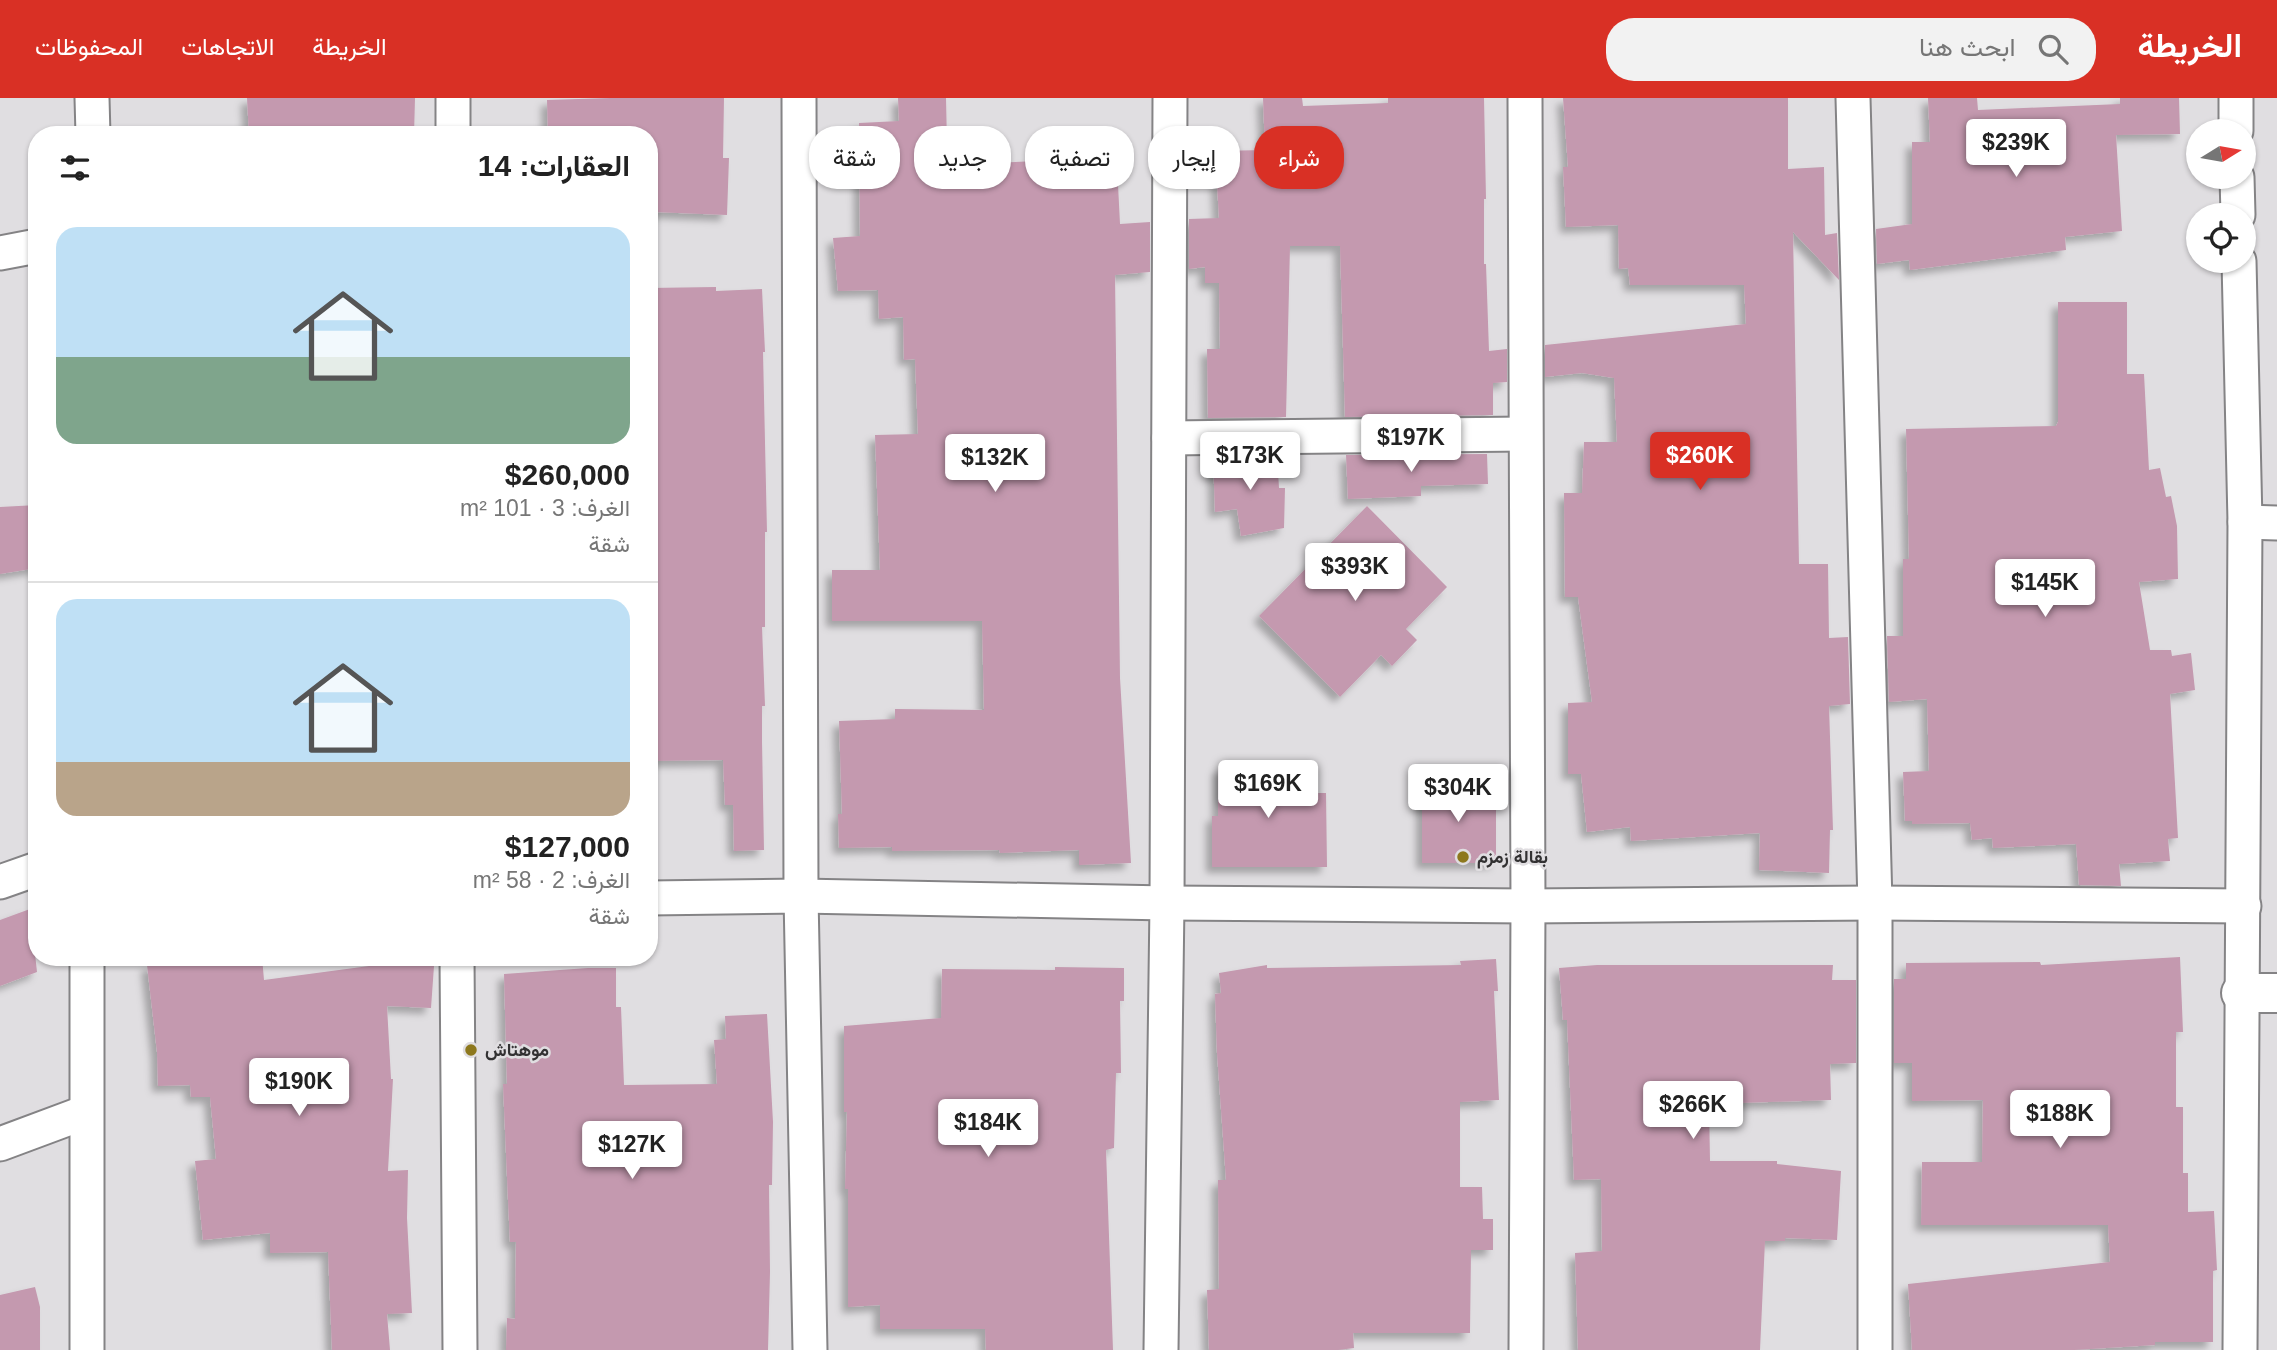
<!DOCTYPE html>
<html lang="ar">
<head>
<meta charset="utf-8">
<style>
  body { margin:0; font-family:Arial,Vazirmatn,sans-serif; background:#f2f2f2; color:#222; direction:rtl; height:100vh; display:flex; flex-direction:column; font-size:26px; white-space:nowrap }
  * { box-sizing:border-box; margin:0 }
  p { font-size:23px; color:#767676 }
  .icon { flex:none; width:38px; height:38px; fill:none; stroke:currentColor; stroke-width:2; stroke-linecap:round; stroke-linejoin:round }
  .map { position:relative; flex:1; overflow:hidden; direction:ltr }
  .details { position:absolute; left:28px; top:28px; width:630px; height:840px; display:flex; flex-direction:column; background:#fff; border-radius:28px; box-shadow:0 2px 5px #0004; direction:rtl }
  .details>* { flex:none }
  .guide { position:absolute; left:679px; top:28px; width:665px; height:63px; direction:rtl; display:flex; gap:14px }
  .needle { width:46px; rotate:79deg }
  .tools { position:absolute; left:2186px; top:21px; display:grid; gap:14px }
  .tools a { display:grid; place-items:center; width:70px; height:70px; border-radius:50%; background:#fff; box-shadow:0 2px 5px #0004; font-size:35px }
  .price { position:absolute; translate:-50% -60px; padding:0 16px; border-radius:7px; background:#fff; color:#222; font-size:23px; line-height:46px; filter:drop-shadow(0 2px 4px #0008) }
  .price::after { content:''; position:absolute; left:50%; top:42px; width:21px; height:16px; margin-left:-10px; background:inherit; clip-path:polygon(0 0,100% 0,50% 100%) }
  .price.selected { background:#d93025; color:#fff }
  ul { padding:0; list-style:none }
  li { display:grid; align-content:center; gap:14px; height:371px; padding:0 28px }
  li+li { border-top:2px solid #e0e0e0 }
  li span { display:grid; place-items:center; height:217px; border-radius:21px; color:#555 }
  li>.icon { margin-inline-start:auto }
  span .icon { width:126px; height:126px; fill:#fffc; stroke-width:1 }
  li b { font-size:30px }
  h2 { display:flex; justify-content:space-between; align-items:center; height:84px; padding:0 28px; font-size:30px }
  .pill { padding:0 24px; border-radius:28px; background:#fff; box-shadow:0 2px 5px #0004; font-size:24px; line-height:63px }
  .pill.selected { background:#d93025; color:#fff }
  header { display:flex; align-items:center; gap:42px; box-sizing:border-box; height:98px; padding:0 35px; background:#d93025; color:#fff }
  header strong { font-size:33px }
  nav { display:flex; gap:38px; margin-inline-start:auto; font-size:24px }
  .search { width:490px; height:63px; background:#f2f2f2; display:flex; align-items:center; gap:18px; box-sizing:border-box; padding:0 24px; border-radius:28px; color:#767676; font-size:26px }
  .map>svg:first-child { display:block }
  .building { fill:#c499af; filter:url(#shadow) }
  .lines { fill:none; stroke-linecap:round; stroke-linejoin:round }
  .minor-casing { stroke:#848385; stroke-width:37 }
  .tertiary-casing { stroke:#848385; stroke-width:42 }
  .minor { stroke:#fff; stroke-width:33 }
  .tertiary { stroke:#fff; stroke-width:38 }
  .poi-dot { fill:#8d781d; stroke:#e0dee1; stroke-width:2.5 }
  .labels { text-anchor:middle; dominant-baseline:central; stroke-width:5; stroke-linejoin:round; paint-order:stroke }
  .poi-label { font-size:18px; font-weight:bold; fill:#323132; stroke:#e0dee1; text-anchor:start }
</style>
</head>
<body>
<header>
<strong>الخريطة</strong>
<div class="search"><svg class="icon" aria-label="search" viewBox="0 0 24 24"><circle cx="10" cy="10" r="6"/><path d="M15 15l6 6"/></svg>ابحث هنا</div>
<nav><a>الخريطة</a><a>الاتجاهات</a><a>المحفوظات</a></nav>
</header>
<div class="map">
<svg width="2277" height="1252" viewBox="0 0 2277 1252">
  <defs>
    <filter id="shadow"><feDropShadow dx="-6" dy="6" stdDeviation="3.5" flood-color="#0004"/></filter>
  </defs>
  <rect width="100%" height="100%" fill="#e0dee1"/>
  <g class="building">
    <path d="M247,0H415L414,37H249Z"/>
    <path d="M610,0H724L723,60H729L727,117L654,114L656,46H649V37H548L547,2Z"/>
    <path d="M898,0H946L947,46H974V66L1077,61L1078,68L1117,67L1120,126L1150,124V174L1115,177L1120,580L1131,765L1079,767V752L1000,755L999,752L892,753V749L839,750L838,716H842L839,623L895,621V611L984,612L982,523H832V472H880L875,337L918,336L915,261L904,262L903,219L879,221L878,192L838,193L833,140L860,138L859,25L899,23Z"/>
    <path d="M1263,0H1302L1303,8L1388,5V0H1484L1486,101H1484V166H1486L1489,253L1507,251V284L1493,285V317L1345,319L1340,148H1290L1286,319L1208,320L1207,251H1220L1219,185H1205V169L1189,171V121L1219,120L1216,69L1218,68L1217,53L1265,52Z"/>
    <path d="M1563,0H1788V71L1824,69L1825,137L1837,135L1839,182L1793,134L1799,466H1828L1829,540L1848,539L1850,606L1829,608L1833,732H1830L1829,775L1759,772L1760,735L1631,743L1630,729L1587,734L1581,676H1568V605L1592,604L1578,499H1565L1564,395H1582L1584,344H1617L1614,280L1582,275L1545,279V247L1746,226L1744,187H1630L1628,170L1619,171L1618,127L1566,129L1563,69H1568Z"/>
    <path d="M1928,0H1977L1978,12L2120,6V0H2179L2180,36L2116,37L2122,133L2065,139L2066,152L1910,172L1909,162L1877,166L1876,131L1912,126V44H1930Z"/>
    <path d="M716,189V193L762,191L765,254H763L767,434H765V529H762L765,608H762V643L764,752L734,753L733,707H725L723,662L649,663V190Z"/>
    <path d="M2058,204H2127V276H2144L2149,372L2160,370L2166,399L2171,398L2177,428L2178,481L2139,484L2150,552H2171L2172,558L2191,555L2195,592L2170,596L2178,740L2168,741L2170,763L2119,766L2121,788L2079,787L2076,746L1993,750L1992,740L1972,742L1970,725L1912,726V723H1905L1903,674L1929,673L1927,601L1889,604L1887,538H1903V461H1909L1906,331L2056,328L2058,324Z"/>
    <path d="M1487,356L1488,386L1421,388V398L1348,401L1346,357Z"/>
    <path d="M1277,358L1279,390H1285L1284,430L1241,438L1237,411L1215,414L1213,359Z"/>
    <path d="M37,407V470L0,476V409Z"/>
    <path d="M1367,408L1447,489L1406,531L1417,542L1392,568L1381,557L1340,599L1259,518Z"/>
    <path d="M1218,669H1298L1297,695H1326L1327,769H1212V718H1218Z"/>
    <path d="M1422,684H1486V709H1496V765H1422Z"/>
    <path d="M30,811L37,874L0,888V822Z"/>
    <path d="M217,859H262L264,882L384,866L434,868L431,910L387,908L391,981H393L388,1073L408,1072L407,1120L412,1215L387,1216L390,1252H332L328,1154L270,1155V1135L203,1142L195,1063L216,1061L210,999H191L190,987L158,988L157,954L147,867Z"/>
    <path d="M2180,859L2183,934H2176V1009H2183V1075H2188V1114L2214,1113L2217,1172L2213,1173V1244H2155V1247L2074,1252H1912L1908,1186L2110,1164L2108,1127H1921L1922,1064H1982L1983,1002L1912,1003V965H1894V881H1906V865L2040,864L2041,867Z"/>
    <path d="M1496,861L1498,893H1494L1499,1002L1460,1004V1089H1482L1483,1121H1493V1152H1471L1470,1235H1353L1354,1250L1338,1252H1209L1207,1192L1219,1191L1218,1082H1226L1217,955L1215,896L1221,895L1219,875L1267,867V870L1461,867L1460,863Z"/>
    <path d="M1597,867H1833L1832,882H1856V965L1830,966L1831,1002L1709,1006L1710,1063H1777V1066L1841,1073L1837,1142L1785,1140V1143H1765L1760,1252H1578L1575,1155L1602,1153L1601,1081L1574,1082L1567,922H1563L1559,870Z"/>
    <path d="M1055,869L1124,870V903H1120L1121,975H1116L1114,1050L1106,1052L1113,1252H986L985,1231H880V1207L848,1209V1091H845L847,1014H844V928L941,920L942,871L1055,872Z"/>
    <path d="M588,870H616V909H621L624,987L717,986L714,942L726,941L725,918L767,916L773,1024L772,1087H769L770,1174L768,1252H506L507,1220L515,1221L516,1144H510L508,1102L503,986H507L504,876Z"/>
    <path d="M35,1189L40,1209V1252H0V1197Z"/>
  </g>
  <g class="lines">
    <defs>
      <g id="minor">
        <path d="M92,0L93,37"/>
        <path d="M453,0V37"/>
        <path d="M799,0L801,798L810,1252"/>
        <path d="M1525,0L1528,808L1526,1252"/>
        <path d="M1853,0L1875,805V1252"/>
        <path d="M2236,0V33"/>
        <path d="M2237,79L2238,117"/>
        <path d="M0,155L37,148"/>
        <path d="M2239,163L2245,424L2240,1252"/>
        <path d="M1169,340L1525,336"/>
        <path d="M2245,424L2277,425"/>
        <path d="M0,784L37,771"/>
        <path d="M649,800L801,798L1167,805L1528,808L1875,805L2244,808"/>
        <path d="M457,859L460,1252"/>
        <path d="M0,1046L86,1014"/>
        <path d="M87,1252V859"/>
        <path d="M1161,1252L1167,805L1170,0"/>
      </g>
      <path id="tertiary" d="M2241,895H2277"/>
    </defs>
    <use href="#minor" class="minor-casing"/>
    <use href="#tertiary" class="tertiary-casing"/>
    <use href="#minor" class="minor"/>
    <use href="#tertiary" class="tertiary"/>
  </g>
  <g class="poi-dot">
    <circle cx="1463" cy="759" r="7"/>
    <circle cx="471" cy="952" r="7"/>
  </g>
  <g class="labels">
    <g class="poi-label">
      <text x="1477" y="759">بقالة زمزم</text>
      <text x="485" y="952">موهتاش</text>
    </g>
  </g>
</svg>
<div class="tools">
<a><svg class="needle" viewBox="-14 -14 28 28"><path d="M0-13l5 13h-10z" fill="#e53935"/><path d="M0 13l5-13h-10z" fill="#767676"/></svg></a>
<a><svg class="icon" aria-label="locate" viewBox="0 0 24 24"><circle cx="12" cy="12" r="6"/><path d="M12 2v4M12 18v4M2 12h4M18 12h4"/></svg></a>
</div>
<b class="price" style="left:2016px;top:81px">$239K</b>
<b class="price" style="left:1411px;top:376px">$197K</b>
<b class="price" style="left:1250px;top:394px">$173K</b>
<b class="price selected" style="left:1700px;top:394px">$260K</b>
<b class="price" style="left:995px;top:396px">$132K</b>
<b class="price" style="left:1355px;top:505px">$393K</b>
<b class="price" style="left:2045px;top:521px">$145K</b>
<b class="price" style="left:1268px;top:722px">$169K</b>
<b class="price" style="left:1458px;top:726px">$304K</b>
<b class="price" style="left:299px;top:1020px">$190K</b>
<b class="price" style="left:1693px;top:1043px">$266K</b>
<b class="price" style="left:2060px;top:1052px">$188K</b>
<b class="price" style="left:988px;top:1061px">$184K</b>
<b class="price" style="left:632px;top:1083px">$127K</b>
<div class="guide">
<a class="pill selected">شراء</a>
<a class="pill">إيجار</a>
<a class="pill">تصفية</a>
<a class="pill">جديد</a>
<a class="pill">شقة</a>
</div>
<section class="details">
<h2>العقارات: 14<svg class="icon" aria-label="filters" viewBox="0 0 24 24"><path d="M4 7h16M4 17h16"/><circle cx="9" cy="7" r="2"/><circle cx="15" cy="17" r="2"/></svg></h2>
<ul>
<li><span style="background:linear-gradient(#bfe0f5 60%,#7fa58c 0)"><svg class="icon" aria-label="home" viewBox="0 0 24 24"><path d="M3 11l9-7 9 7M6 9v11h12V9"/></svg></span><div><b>$260,000</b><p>الغرف: 3 · 101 m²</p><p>شقة</p></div></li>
<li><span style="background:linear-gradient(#bfe0f5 75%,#b9a48a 0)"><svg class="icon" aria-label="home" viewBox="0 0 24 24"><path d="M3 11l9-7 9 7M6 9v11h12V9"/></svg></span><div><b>$127,000</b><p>الغرف: 2 · 58 m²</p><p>شقة</p></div></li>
</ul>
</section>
</div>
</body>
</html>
